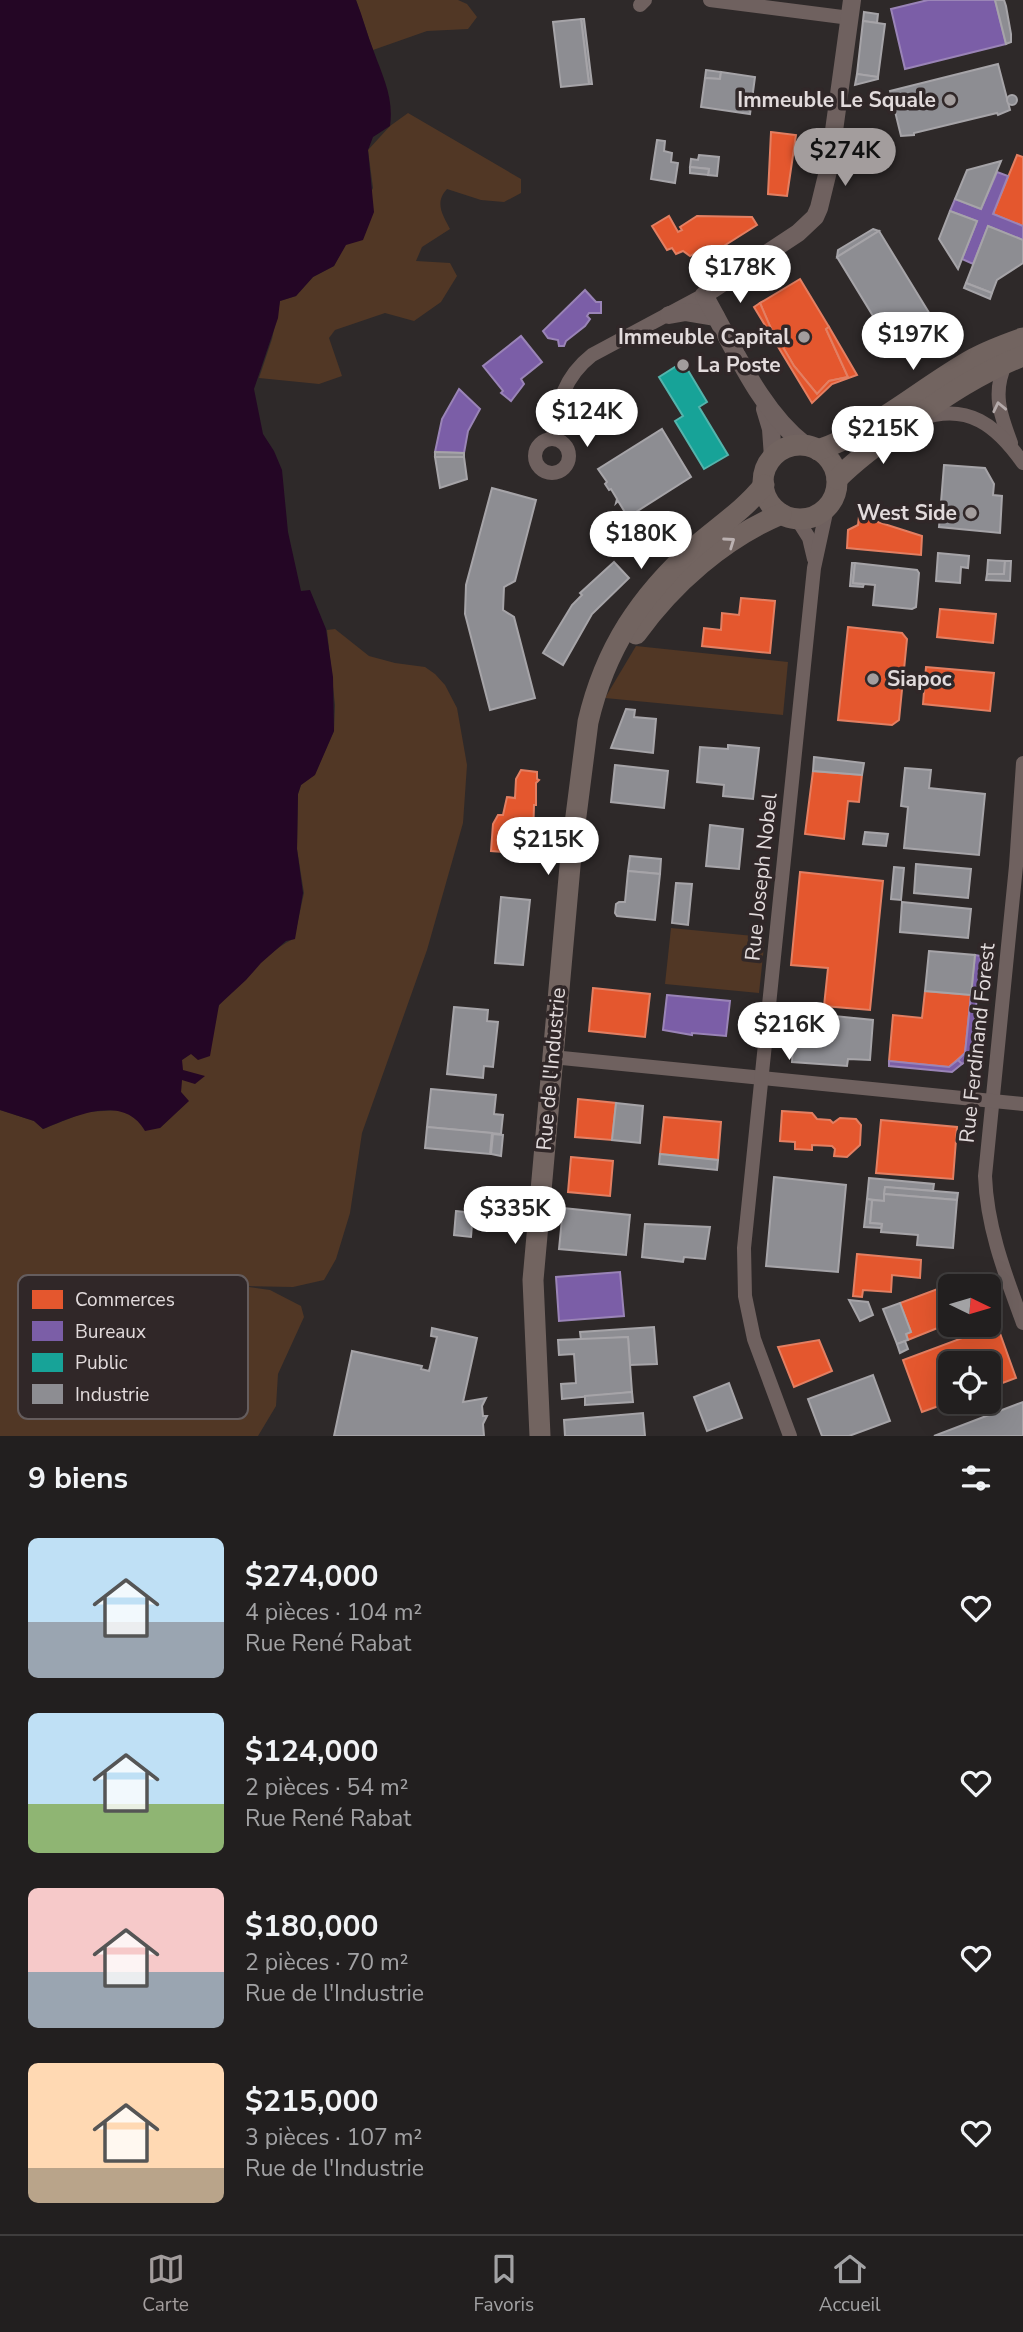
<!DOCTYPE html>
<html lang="fr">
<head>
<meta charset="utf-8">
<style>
  body { margin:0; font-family:"Nunito Sans",sans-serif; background:#2a2728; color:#f1f3f6; height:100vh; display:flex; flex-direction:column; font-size:26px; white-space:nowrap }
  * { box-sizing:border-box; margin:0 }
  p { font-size:23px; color:#a2a2a4 }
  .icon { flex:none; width:38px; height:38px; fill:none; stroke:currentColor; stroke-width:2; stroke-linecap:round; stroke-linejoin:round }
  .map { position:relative; height:1436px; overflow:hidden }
  .side { display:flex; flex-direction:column; background:#221f1f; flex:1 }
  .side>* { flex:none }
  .needle { width:46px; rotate:95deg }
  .tools { position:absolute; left:938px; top:1274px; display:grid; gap:14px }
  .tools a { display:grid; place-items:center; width:63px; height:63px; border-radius:10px; background:#221f1f; box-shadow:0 7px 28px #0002,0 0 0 2px #3f3d3d; font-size:35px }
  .price { position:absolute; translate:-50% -60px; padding:0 16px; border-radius:24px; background:#fff; color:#222; font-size:23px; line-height:46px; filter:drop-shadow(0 2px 4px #0008) }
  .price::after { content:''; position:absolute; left:50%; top:42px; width:21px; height:16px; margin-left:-10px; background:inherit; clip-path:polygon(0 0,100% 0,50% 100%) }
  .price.active { background:#a39d9d; color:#111 }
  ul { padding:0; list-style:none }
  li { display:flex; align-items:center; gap:21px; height:175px; padding:0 28px }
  li span { display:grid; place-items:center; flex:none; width:196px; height:140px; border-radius:10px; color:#555 }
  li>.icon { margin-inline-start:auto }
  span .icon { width:84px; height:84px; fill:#fffc; stroke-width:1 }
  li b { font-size:30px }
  h2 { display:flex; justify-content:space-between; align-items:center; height:84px; padding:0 28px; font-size:30px }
  .menu { display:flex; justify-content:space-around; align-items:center; height:98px; border-top:2px solid #3f3d3d; background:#221f1f; font-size:19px; color:#a2a2a4 }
  .menu a { display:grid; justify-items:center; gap:4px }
  .menu .active { color:#a39d9d }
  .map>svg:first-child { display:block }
  .green { fill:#513725 }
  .water { fill:#240625 }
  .shops { fill:#e4572e; stroke:#e37f62; stroke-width:2 }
  .offices { fill:#7b5ea7; stroke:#9a84b7; stroke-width:2 }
  .public { fill:#17a398; stroke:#54b4ac; stroke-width:2 }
  .industry { fill:#8d8d92; stroke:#a6a4a8; stroke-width:2 }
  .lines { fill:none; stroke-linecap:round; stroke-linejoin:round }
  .minor { stroke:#6f615f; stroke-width:14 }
  .tertiary { stroke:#6f615f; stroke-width:18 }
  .secondary { stroke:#726460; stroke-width:21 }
  .oneway { stroke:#b4aaaa }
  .oneway2 { stroke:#bbb1b1 }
  .poi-dot { fill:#a39d9d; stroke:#302728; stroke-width:2.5 }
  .labels { text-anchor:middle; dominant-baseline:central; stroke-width:7; stroke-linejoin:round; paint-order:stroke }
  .poi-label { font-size:21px; font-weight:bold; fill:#e2dbdc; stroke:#302728; text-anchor:end }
  .street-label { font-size:21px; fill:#e2dbdc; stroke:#302728 }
  .key { fill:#302728; stroke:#655d5e; stroke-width:2 }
  .key-label { font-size:19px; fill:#e2dbdc }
</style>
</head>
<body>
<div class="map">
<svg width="1023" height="1436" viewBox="0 0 1023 1436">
  <rect width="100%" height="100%" fill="#2e2929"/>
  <g class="green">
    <path d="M356,0H458L467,4L477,17L468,29L427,31L373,50Z"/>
    <path d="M408,113L521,179V193L504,202L481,200L447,189C434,203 443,215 450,229L422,247L416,261L450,263L457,276L441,302L414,321L385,313L335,330L329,338L342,376L319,384L259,378L272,339L280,301L296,296L313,277L334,266L373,188L368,150L390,126Z"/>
    <path d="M335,629L369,656L395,663L425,667L435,674L445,685L457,708L467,765L463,823L427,950L362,1133L350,1213L336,1259L324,1280L293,1287L242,1286L270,1290L301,1306L304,1317L278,1374L276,1406L258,1436H0V1110L34,1121L43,1129L86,1112L120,1110L160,1128L188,1101L181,1092L182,1060C196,1051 206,1033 214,1018C217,1013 217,1007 221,1003C232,988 277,944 294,939L304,893L297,849L298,794L301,785L315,774L334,731L335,705L327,630Z"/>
    <path d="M636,646L788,662L783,715L605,698Z"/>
    <path d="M671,928L765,937L759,993L665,984Z"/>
  </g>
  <path class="water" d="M0,0H356C363,17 367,35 374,52C383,77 394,98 390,126L373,137L368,150L374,212L363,240L346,245L334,266L313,277L296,296L280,301L278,318L254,389L263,434L274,451L282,470L288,532L301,591L310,590L326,629L333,677L334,731L315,775L301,785L298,794L297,849L303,893L295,939L286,941L261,963L246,980L219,1005L210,1056L198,1060L191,1054L182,1060L183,1070L205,1076L195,1084L182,1080L181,1092L189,1101L160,1128L145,1131C124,1093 74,1116 43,1129L34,1121L0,1110Z"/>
  <g class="shops">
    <path d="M771,132L796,135L787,196L768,194Z"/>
    <path d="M1017,155L1023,157V226L993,214Z"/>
    <path d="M669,216L678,232L682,230L680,227L697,216L752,217L757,225L700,261L695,253L690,256L683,251L676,254L672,248L667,250L652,226Z"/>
    <path d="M800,279L829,327L826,329L848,377L829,381L817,394L794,366L777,337L775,338L760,303Z"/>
    <path d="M760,303L775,338L777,337L794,366L817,394L829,381L848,377L826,329L829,327L857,375L832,384L812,403L754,307Z"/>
    <path d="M859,516L922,536L921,555L847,548L848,530L858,525Z"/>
    <path d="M741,598L775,601L770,653L702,646L704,628L721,630L722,613L739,615Z"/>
    <path d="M940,609L996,614L993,643L937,637Z"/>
    <path d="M848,627L902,633L907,639L899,720L892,725L838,720Z"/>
    <path d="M926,667L994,673L990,711L923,704Z"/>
    <path d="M521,770L537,772V779L539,780L536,783V805H534L533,839H531V845L532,849L530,854L491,851L493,824L498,815H503L507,797L515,798L516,779Z"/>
    <path d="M813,771L862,775L859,802L848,801L844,839L805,834Z"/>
    <path d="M800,872L883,881L870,1010L824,1006L828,968L791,965Z"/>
    <path d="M593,988L650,994L645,1037L589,1031Z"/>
    <path d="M925,991L971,995L965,1053L949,1067L889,1061L893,1015L922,1018Z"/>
    <path d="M578,1099L616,1103L612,1140L575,1137Z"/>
    <path d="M782,1111L812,1113L817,1119L830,1120L833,1123L840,1118L856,1119L861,1125L860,1145L847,1157L834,1156L835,1149L832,1146L812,1145V1150L795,1149V1142L780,1141Z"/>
    <path d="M664,1117L721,1122L718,1160L660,1154Z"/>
    <path d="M881,1120L957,1127L953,1179L876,1173Z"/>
    <path d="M571,1157L613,1161L610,1196L568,1192Z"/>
    <path d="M857,1254L921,1260L920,1278L892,1275L891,1292L863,1290L862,1297L853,1296Z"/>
    <path d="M975,1275L979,1286H950V1323L908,1340L906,1334L911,1332L900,1303Z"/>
    <path d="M997,1325L1016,1378L989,1388V1363H950V1402L922,1412L903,1360Z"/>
    <path d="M819,1340L832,1371L794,1387L778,1347Z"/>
  </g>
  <g class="offices">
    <path d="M928,0H995L1006,44L905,69L891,9Z"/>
    <path d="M997,172L1008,176L993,214L1023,226V240L988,226L973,264L962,259L977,221L950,211L955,199L981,209Z"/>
    <path d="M585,290L596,302H601V313H589L587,316L590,319L585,326L566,341L564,346H559L558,340L548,338L543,331Z"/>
    <path d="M521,336L542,362L521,379L524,384L511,401L501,393L503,391L483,366Z"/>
    <path d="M459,389L480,409L468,431L464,453L435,452L442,419Z"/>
    <path d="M975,955L981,956L977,996L971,995Z"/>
    <path d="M667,995L730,1001L726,1036L692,1033V1035L663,1030Z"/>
    <path d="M971,995L977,996L971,1057L962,1064L958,1060L965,1053Z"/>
    <path d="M958,1060L962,1064L952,1072L889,1066V1061L949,1067Z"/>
    <path d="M620,1272L624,1316L559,1321L556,1277Z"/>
  </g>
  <path class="public" d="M683,362L707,402L699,407L728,455L704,469L675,421L683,416L659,377Z"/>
  <g class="industry">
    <path d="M995,0H1004L1006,6L1011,34V42L1006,44Z"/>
    <path d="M864,12L878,14L877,23L863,21Z"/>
    <path d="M581,19H584L592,84H589Z"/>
    <path d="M581,19L589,84L561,87L553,22Z"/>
    <path d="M863,21L885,24L878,77L857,74Z"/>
    <path d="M998,64L1010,110L998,115L997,113L914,133V135L901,136L890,91Z"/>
    <path d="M706,70L721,72L720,79L705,78Z"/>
    <path d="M721,72L755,77L750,114L701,107L705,78L720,79Z"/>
    <path d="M857,74L878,77V79L855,85Z"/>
    <circle cx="887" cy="100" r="5"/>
    <circle cx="1012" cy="100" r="5"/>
    <path d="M657,140L665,141L664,151L672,153L671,162L678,163L675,183L651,179Z"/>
    <path d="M699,155L719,157L717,176L708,175L709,169L690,167L691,159L698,160Z"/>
    <path d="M1001,161L981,209L955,199L967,170Z"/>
    <path d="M690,167L709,169L708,175L690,173Z"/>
    <path d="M950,211L977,221L958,269L939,239Z"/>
    <path d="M988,226L1023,240V263L997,280L992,293L966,283Z"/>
    <path d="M873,229L879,231L837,257L838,250Z"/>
    <path d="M879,231L931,316L889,342L837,257Z"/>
    <path d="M966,283L992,293L990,299L964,288Z"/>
    <path d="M931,316L930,323L895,344L889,342Z"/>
    <path d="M662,429L691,477L628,517L618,501L616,503L617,499L611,489L609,490L605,484L607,482L598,469Z"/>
    <path d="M435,452L464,453V457H435Z"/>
    <path d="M435,457H464L467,479L440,488Z"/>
    <path d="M944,465L985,468L994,484L993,495L1002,496L1000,533L939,527Z"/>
    <path d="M492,488L536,500L515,581L504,587L503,610L514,617L535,698L490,710L465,614L466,585Z"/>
    <path d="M938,553L969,556L968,568L961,567L960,583L936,581Z"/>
    <path d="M988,560L1005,561L1004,574H987Z"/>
    <path d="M1005,561H1011L1010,581L986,580L987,574H1004Z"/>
    <path d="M614,562L629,578L592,614L563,665L543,653L572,605L582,595L580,593Z"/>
    <path d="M852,563H855L853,583L864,584L863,587L850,586Z"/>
    <path d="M855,563L917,570L919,573L916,607L912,609L873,605L875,585L853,583Z"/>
    <path d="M626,709L635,710L634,717L656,719L653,753L611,748Z"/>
    <path d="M728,745L759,748L753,799L723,796L724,785L697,782L700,747L728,749Z"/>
    <path d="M814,757L864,763L862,775L813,771Z"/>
    <path d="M615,765L668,771L664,808L611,802Z"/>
    <path d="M905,768L931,770L929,788L985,794L979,855L904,848L908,807L901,806Z"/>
    <path d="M710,825L743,829L739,869L706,866Z"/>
    <path d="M865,832L888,834L886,846L863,844Z"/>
    <path d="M630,856L661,859L660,874L628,871Z"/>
    <path d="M916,864L971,869L968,898L914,893Z"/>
    <path d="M894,867L904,868L901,900L891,899Z"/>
    <path d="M628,871L660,874L655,920L617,916L615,913L616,904L619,902H625Z"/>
    <path d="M676,883L692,884L688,925L672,923Z"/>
    <path d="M501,897L530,900L523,965L495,963Z"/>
    <path d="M902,902L971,909L968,938L900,932Z"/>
    <path d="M929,951L975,955L971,995L925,991Z"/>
    <path d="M454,1007L488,1010L487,1021L498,1022L493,1067L484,1066L483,1078L447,1074Z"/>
    <path d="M783,1014L824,1017L825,1015L873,1020L870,1060L848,1059L847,1066L792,1062L794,1024L783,1023Z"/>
    <path d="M431,1089L496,1095L494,1114L503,1115L501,1134L427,1127Z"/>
    <path d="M616,1103L643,1106L640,1143L612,1140Z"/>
    <path d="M427,1127L492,1133L490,1154L425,1148Z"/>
    <path d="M493,1134L503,1135L501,1156L491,1154Z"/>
    <path d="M660,1154L718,1160L717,1170L659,1164Z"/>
    <path d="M774,1177L846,1185L838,1272L766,1266Z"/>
    <path d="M869,1178L934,1184L933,1191L885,1187L884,1201L867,1199Z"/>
    <path d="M885,1187L958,1193L957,1200L884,1194Z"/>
    <path d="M884,1194L957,1200L953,1248L917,1245L918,1235L881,1232L882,1224L870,1223L872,1200L884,1201Z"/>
    <path d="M867,1199L872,1200L870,1223L882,1224L881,1228L864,1227Z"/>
    <path d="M563,1208L630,1215L626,1255L559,1249Z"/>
    <path d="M456,1211L473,1213L471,1237L454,1235Z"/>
    <path d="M645,1224L710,1227L705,1259L684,1257L683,1262L642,1257Z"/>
    <path d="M849,1300L868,1302L873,1315L860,1321Z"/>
    <path d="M900,1303L911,1332L906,1334L908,1340L897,1344L883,1309Z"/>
    <path d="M654,1327L657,1364L630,1365L628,1337L581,1340L580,1332Z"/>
    <path d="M432,1328L477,1338L463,1402L486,1398L482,1406L483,1416H487L483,1424L484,1436H334L352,1351L422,1366L421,1369L429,1371L437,1337L431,1336Z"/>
    <path d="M628,1337L632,1392L562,1399L561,1384L576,1383L574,1354L559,1355L558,1340Z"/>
    <path d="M905,1341L908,1349L900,1353L897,1344Z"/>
    <path d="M873,1375L890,1421L849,1436H822L808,1399Z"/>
    <path d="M729,1383L742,1418L707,1431L694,1397Z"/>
    <path d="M632,1392L633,1402L585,1405V1396Z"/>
    <path d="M1023,1402V1436H934Z"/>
    <path d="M643,1413L645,1436H565L564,1420Z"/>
  </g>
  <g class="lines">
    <g class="minor">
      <path d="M710,0L850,18"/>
      <path d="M640,5L645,0"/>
      <path d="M1006,363C992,392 1000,414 1011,443"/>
      <path d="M920,419C968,402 997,426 1023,463"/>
      <path d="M553,438C557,404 564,377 592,355L704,295"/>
      <circle cx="552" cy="456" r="17"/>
      <path d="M797,519L809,538L814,559"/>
      <path d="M1023,763L1016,866L985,1176C987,1228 1005,1274 1023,1323"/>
      <path d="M552,1057L1023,1104"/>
      <path d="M790,1436L754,1339L745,1296L744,1248L814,568L827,508"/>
    </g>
    <g class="tertiary">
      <path d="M669,315L686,312L716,317"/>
      <path d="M765,409L771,429L773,457"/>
      <path d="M805,445C759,410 733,345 704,295L798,233L815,217L819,208L829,167L852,0"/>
    </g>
    <g class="secondary">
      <circle cx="800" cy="482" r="37"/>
      <path d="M818,450C875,431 921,388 973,359C989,350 1006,344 1023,338"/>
      <path d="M837,479C859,457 884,439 910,421C946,396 981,372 1023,356"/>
      <path d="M636,634C673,583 723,539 781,514"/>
      <path d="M540,1436L533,1280L571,855L588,722C605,649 640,596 696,546C719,526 744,510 764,485"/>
    </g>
  </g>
  <defs><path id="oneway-chevron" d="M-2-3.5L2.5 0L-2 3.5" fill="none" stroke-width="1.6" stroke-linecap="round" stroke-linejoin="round" transform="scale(1.75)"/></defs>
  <use class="oneway" href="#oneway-chevron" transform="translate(999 407) rotate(-102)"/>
  <use class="oneway2" href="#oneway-chevron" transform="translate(730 542) rotate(-35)"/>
  <g class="poi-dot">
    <circle cx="950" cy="100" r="7"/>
    <circle cx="804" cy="337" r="7"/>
    <circle cx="683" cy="365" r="7"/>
    <circle cx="971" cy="513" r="7"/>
    <circle cx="873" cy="679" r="7"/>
  </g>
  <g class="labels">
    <g class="poi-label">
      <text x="936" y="100">Immeuble Le Squale</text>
      <text x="790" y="337">Immeuble Capital</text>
      <text x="697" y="365" text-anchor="start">La Poste</text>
      <text x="957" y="513">West Side</text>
      <text x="887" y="679" text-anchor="start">Siapoc</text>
    </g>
    <g class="street-label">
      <text transform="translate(761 877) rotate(-84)">Rue Joseph Nobel</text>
      <text transform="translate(977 1043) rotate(-84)">Rue Ferdinand Forest</text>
      <text transform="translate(551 1069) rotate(-85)">Rue de l'Industrie</text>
    </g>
  </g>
  <rect x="18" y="1275" width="230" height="144" rx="10" class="key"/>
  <rect x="32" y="1290" width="31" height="19" fill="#e4572e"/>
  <rect x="32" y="1321" width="31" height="20" fill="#7b5ea7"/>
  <rect x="32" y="1353" width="31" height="19" fill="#17a398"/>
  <rect x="32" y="1384" width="31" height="20" fill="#8d8d92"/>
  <g class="key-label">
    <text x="75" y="1306">Commerces</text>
    <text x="75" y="1338">Bureaux</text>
    <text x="75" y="1369">Public</text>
    <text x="75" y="1401">Industrie</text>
  </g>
</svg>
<div class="tools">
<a><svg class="needle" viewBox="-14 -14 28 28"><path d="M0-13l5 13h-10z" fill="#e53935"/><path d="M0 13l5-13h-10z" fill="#a2a2a4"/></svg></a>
<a><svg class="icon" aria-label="locate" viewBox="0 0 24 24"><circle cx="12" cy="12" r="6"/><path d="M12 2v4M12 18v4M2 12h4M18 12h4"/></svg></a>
</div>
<b class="price active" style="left:845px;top:188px">$274K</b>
<b class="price" style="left:740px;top:305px">$178K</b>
<b class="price" style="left:913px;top:372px">$197K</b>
<b class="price" style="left:587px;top:449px">$124K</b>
<b class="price" style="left:883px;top:466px">$215K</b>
<b class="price" style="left:641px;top:571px">$180K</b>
<b class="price" style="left:548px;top:877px">$215K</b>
<b class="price" style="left:789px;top:1062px">$216K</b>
<b class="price" style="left:515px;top:1246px">$335K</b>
</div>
<section class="side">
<h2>9 biens<svg class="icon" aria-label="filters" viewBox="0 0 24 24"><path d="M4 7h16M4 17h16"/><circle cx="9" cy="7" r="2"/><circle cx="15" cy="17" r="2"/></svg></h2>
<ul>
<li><span style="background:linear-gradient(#bfe0f5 60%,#9aa5b1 0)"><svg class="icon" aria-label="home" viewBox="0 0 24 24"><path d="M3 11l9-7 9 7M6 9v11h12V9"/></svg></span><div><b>$274,000</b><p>4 pièces · 104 m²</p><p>Rue René Rabat</p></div><svg class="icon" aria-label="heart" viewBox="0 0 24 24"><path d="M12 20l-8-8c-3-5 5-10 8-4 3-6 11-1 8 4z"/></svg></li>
<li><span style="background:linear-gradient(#bfe0f5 65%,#8fb573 0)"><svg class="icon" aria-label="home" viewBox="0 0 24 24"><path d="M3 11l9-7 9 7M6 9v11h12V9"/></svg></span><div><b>$124,000</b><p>2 pièces · 54 m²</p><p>Rue René Rabat</p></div><svg class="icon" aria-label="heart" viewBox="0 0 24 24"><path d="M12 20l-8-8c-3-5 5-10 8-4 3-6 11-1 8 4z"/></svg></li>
<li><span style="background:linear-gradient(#f6c9c9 60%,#9aa5b1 0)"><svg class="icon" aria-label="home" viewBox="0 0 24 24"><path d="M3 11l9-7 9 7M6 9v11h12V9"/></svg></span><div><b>$180,000</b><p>2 pièces · 70 m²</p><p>Rue de l'Industrie</p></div><svg class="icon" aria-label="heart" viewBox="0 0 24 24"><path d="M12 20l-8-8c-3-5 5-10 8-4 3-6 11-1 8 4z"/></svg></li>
<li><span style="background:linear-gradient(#ffd9b3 75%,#b9a48a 0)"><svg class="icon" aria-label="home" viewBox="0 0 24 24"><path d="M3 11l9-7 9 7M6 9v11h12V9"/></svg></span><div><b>$215,000</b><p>3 pièces · 107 m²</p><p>Rue de l'Industrie</p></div><svg class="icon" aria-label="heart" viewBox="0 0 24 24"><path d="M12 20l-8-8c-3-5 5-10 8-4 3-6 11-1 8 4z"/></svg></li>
</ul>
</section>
<nav class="menu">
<a class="active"><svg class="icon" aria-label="map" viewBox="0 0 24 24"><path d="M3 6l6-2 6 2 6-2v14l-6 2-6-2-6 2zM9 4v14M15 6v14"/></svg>Carte</a>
<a><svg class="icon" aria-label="saved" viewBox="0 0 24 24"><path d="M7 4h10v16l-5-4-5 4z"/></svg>Favoris</a>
<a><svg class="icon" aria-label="home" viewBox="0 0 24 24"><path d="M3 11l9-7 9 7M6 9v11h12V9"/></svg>Accueil</a>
</nav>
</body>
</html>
